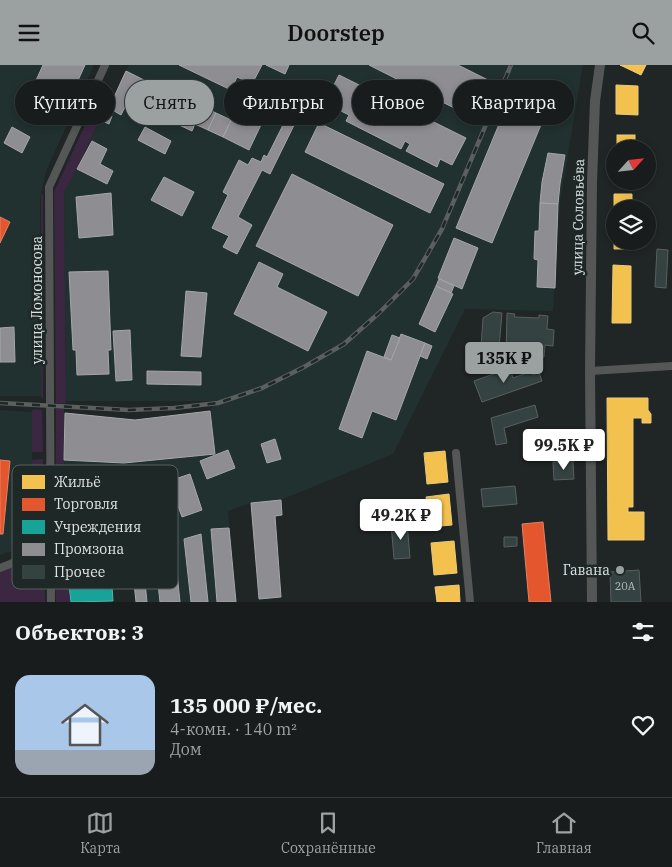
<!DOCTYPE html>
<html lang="ru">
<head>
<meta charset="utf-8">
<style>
  body { margin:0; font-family:"IBM Plex Serif",serif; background:#252929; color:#f1f3f6; height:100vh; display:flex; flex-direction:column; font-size:19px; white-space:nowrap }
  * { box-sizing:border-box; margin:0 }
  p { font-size:16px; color:#9fa1a3 }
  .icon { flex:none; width:28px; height:28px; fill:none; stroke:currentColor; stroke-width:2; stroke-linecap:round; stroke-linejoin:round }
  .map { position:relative; height:537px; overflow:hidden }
  .details { display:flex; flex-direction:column; background:#181c1c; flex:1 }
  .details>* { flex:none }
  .guide { position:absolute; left:15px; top:15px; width:642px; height:45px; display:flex; gap:10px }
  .needle { width:32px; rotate:63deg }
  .fabs { position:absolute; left:606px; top:75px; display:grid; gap:10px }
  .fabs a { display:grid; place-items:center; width:50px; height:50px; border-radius:50%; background:#181c1c; box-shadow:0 2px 8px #0003,0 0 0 1px #363a3b; font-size:25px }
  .price { position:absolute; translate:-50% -42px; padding:0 11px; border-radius:5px; background:#fff; color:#222; font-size:16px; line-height:32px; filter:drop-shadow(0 1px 2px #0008) }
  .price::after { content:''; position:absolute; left:50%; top:30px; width:15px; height:11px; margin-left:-8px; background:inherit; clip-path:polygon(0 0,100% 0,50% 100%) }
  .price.current { background:#9ba1a0; color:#111 }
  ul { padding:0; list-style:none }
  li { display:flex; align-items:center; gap:15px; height:125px; padding:0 15px }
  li+li { border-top:1px solid #363a3b }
  li span { display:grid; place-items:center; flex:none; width:140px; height:100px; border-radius:15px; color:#555 }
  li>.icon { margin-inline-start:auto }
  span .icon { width:60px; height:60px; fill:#fffc; stroke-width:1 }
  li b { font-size:21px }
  h2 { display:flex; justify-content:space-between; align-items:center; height:60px; padding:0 15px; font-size:21px }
  .tag { padding:0 18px; border-radius:22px; background:#181c1c; box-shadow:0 2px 8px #0003,0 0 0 1px #363a3b; font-size:18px; line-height:45px }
  .tag.current { background:#9ba1a0; color:#111 }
  header { display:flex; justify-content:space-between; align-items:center; height:65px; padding:0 15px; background:#9ba1a0; color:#111; font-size:22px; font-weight:600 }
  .dock { display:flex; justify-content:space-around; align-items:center; height:70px; border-top:1px solid #363a3b; background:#181c1c; font-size:14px; color:#9fa1a3 }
  .dock a { display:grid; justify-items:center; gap:2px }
  .dock .current { color:#9ba1a0 }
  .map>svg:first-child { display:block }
  .built { fill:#21312f }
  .green { fill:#3c2742 }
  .homes { fill:#f2c14e; stroke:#eccb7a }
  .shops { fill:#e4572e; stroke:#e28164 }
  .public { fill:#17a398; stroke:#52b6ae }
  .industry { fill:#8d8d92; stroke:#a5a7aa }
  .building { fill:#344341; stroke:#5a5f5e }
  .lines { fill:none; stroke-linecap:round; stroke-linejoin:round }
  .minor { stroke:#555757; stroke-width:8 }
  .tertiary { stroke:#555757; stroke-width:10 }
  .rail-casing { stroke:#5c5f5f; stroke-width:4.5 }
  .rail { stroke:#1e2826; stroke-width:2.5; stroke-dasharray:8; stroke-linecap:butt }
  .poi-dot { fill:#9ba1a0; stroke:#1e2826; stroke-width:2 }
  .labels { text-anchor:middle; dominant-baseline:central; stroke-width:5; stroke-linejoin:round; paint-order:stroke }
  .number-label { font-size:11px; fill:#b3bbba }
  .street-label { font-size:14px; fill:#dde3e2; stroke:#1e2826 }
  .poi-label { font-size:14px; fill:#dde3e2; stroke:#1e2826; text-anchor:end }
  .key { fill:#1e2826; stroke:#57605e; stroke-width:1 }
  .key-label { font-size:14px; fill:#dde3e2 }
</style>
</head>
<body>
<header><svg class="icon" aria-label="menu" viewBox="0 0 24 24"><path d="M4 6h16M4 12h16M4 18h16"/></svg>Doorstep<svg class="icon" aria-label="search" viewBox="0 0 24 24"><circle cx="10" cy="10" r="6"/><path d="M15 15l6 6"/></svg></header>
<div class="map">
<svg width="672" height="537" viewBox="0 0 672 537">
  <rect width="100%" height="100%" fill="#202625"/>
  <g class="built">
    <path d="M0,0H94L46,106L40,133L41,331H0Z"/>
    <path d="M129,0H583L560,137L553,246L465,244L393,389L281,435L251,438L228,446L236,537H136L130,481L67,503L64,395L65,348L135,355L210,346L215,336H66L64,127L77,104L103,47L109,43Z"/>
    <path d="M0,345L32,347V480L0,490Z"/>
  </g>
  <g class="green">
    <path d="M100,28L113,34L109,43L103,47L77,104L64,127L66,336L65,339L56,338L54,127Z"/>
    <path d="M41,129L43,130V333H41Z"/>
    <path d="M33,344L42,345L43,387H32V347Z"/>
    <path d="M56,344H64V395L66,470L56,471Z"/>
    <path d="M43,394L44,469H32V395Z"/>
    <path d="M37,492L44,495L45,537H0V507Z"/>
    <path d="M63,512L69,518L70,537H56L55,516Z"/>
  </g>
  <g class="homes">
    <path d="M620,0H646L641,10Z"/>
    <path d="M616,20L638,21V50L616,49Z"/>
    <rect x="617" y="70" width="18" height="14"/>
    <path d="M614,129H632V144H615V176H632V184H614Z"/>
    <path d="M613,200L631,201V258H612Z"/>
    <path d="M607,333H648V345L651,349V358H642V353H633V442H628V447H644V475H608Z"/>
    <path d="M445,386L448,417L427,419L424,388Z"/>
    <path d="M449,429L452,460L429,462L426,432Z"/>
    <path d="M454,476L457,508L434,510L431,478Z"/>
    <path d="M459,520L460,537H437L435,522Z"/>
  </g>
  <g class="shops">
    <path d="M0,152L10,157L0,178Z"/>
    <path d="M0,395L10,396L3,469H0Z"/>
    <path d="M543,457L551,537H529L522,459Z"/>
  </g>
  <path class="public" d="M111,508L113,536L71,537L69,520L94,518L93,509Z"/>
  <g class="industry">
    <path d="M43,0H85L70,33L53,25L45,41L28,33Z"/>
    <path d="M179,0H262L252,19L237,12L231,25Z"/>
    <path d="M266,0H289L285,9Z"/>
    <path d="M369,0H458L494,18L476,54Z"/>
    <path d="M126,6L158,22L147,45L128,36L121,50L109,43Z"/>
    <path d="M339,10L466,73L452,100L440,94L437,102L406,86L410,79L405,76L401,84L346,56L349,50L325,38Z"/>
    <path d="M159,20L216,48L208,65L195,59L192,66L147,45Z"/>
    <path d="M514,23L550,38L492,178L456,163Z"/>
    <path d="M274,33L301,46L270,109L262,105L238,152L252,160L237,189L223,182L229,171L212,163L228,130L223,127L239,95L248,100L252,93L261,97L264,90L267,92L286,54L268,45Z"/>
    <path d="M249,35L268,45L249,85L223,72L239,39L246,42Z"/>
    <path d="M103,47L112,51L109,59L100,55Z"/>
    <path d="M216,48L231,55L223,72L208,65Z"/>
    <path d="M319,58L444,119L430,148L305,87Z"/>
    <path d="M12,62L30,72L22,88L4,78Z"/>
    <path d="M145,62L171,76L165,89L138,75Z"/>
    <path d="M92,76L107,84L100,99L113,106L107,119L77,104Z"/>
    <path d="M548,88L565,90L560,119L558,139L540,138L542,117Z"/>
    <path d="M292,109L393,160L358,231L256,181Z"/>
    <path d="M164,112L194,127L182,151L151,135Z"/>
    <path d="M111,128L113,170L79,173L76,132Z"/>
    <path d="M540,138L558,139L555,223L537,222L538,195L534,194L535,166H539Z"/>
    <path d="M454,173L478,183L462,224L438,213Z"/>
    <path d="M259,197L283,209L277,222L327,247L308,286L234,249Z"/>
    <path d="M108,206L111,285H108L109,309L77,310L76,285H73L69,207Z"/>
    <path d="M439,214L454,221L451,228L436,221Z"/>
    <path d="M436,221L453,229L435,267L419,259Z"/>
    <path d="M186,226L207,228L201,292L181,291Z"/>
    <path d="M14,262L15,297H0V263Z"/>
    <path d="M130,265L132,315L116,316L113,266Z"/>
    <path d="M401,269L425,278L396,355L372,346L362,373L339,364L367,286L391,295Z"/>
    <path d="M392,270L400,273L391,295L384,292Z"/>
    <path d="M425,278L432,281L427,294L420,291Z"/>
    <path d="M147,306L201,307V320L147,319Z"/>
    <path d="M210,346L215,389L124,398L64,395L65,348L135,355Z"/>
    <path d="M275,374L281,394L267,398L261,379Z"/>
    <path d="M228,385L235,403L207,414L200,396Z"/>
    <path d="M190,409L202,445L182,452L169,416Z"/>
    <path d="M281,435L282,450L275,451L281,532L259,534L251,438Z"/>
    <path d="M229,463L236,537H217L211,464Z"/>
    <path d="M201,469L208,537H191L184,474Z"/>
    <path d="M174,480L180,537H160L154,482Z"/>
    <path d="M142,488L147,537H136L131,489Z"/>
  </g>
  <g class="building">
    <path d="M657,184L668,185L666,223L655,222Z"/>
    <path d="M493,247L502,248L499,283L481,282L483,253Z"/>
    <path d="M507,248L515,249L514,252L539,253V250L548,251L547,264L554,265L553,281L545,280L544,292L506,291Z"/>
    <path d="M510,303L513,313L532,306L533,310L539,307L542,316L482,337L474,316Z"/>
    <path d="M535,340L538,352L504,363L507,378L496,380L491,353Z"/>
    <path d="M575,366V384L557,385V367Z"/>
    <path d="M573,396L574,414L554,415L553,397Z"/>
    <path d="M515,421L517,439L483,442L481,424Z"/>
    <path d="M407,457L410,493L394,494L391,459Z"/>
    <path d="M504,472H517V481L504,482Z"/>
    <path d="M639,505L641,537H611L610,507Z"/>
  </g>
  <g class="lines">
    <g class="minor">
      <path d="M590,306L672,301"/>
      <path d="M456,388L470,537"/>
      <path d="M0,503L50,483"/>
      <path d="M51,537L49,122L105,0"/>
    </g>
    <path class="tertiary" d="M592,537L590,306L592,117L595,36L600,0"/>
    <defs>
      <path id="rail" d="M0,338L129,345L174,343L218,338L262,323L304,302L344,279L379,248L413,214L442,164L511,0"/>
    </defs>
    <use href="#rail" class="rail-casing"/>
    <use href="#rail" class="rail"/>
  </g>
  <circle class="poi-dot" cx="620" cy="505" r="5"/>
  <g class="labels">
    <g class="number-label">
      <text x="625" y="521">20А</text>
    </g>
    <g class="street-label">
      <text transform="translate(578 152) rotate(-89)">улица Соловьёва</text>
      <text transform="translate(37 235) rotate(-90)">улица Ломоносова</text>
    </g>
    <g class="poi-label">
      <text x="610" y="505">Гавана</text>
    </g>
  </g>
  <rect x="12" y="400" width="166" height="124" rx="8" class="key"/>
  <rect x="22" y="410" width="23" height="14" fill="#f2c14e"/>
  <rect x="22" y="433" width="23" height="13" fill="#e4572e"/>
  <rect x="22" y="455" width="23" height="14" fill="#17a398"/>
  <rect x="22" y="478" width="23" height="13" fill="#8d8d92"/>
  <rect x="22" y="500" width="23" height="14" fill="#344341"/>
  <g class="key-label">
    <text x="54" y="422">Жильё</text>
    <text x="54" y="444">Торговля</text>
    <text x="54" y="467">Учреждения</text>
    <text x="54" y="489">Промзона</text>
    <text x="54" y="512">Прочее</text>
  </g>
</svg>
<div class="fabs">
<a><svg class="needle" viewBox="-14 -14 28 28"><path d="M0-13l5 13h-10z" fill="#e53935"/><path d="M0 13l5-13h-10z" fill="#9fa1a3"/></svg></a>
<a><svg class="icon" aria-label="layers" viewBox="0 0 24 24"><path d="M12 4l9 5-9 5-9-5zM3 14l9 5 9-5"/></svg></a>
</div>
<b class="price current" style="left:504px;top:319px">135K ₽</b>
<b class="price" style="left:564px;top:406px">99.5K ₽</b>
<b class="price" style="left:401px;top:476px">49.2K ₽</b>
<div class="guide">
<a class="tag">Купить</a>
<a class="tag current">Снять</a>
<a class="tag">Фильтры</a>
<a class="tag">Новое</a>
<a class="tag">Квартира</a>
</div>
</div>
<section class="details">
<h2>Объектов: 3<svg class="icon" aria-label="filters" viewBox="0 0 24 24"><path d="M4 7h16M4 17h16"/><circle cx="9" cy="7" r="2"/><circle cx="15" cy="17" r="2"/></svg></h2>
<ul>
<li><span style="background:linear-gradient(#a9c7e8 75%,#9aa5b1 0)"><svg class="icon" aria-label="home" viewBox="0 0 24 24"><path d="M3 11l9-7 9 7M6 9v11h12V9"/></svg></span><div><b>135 000 ₽/мес.</b><p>4-комн. · 140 m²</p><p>Дом</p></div><svg class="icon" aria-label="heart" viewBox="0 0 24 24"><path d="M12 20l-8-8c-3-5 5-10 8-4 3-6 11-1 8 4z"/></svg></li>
</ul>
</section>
<nav class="dock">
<a class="current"><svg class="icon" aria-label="map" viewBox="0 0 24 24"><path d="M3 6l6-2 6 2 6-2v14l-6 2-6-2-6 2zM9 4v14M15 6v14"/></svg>Карта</a>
<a><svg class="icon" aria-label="saved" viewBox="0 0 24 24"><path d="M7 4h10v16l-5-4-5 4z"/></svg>Сохранённые</a>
<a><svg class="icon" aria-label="home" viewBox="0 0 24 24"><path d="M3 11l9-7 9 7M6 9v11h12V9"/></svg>Главная</a>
</nav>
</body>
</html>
